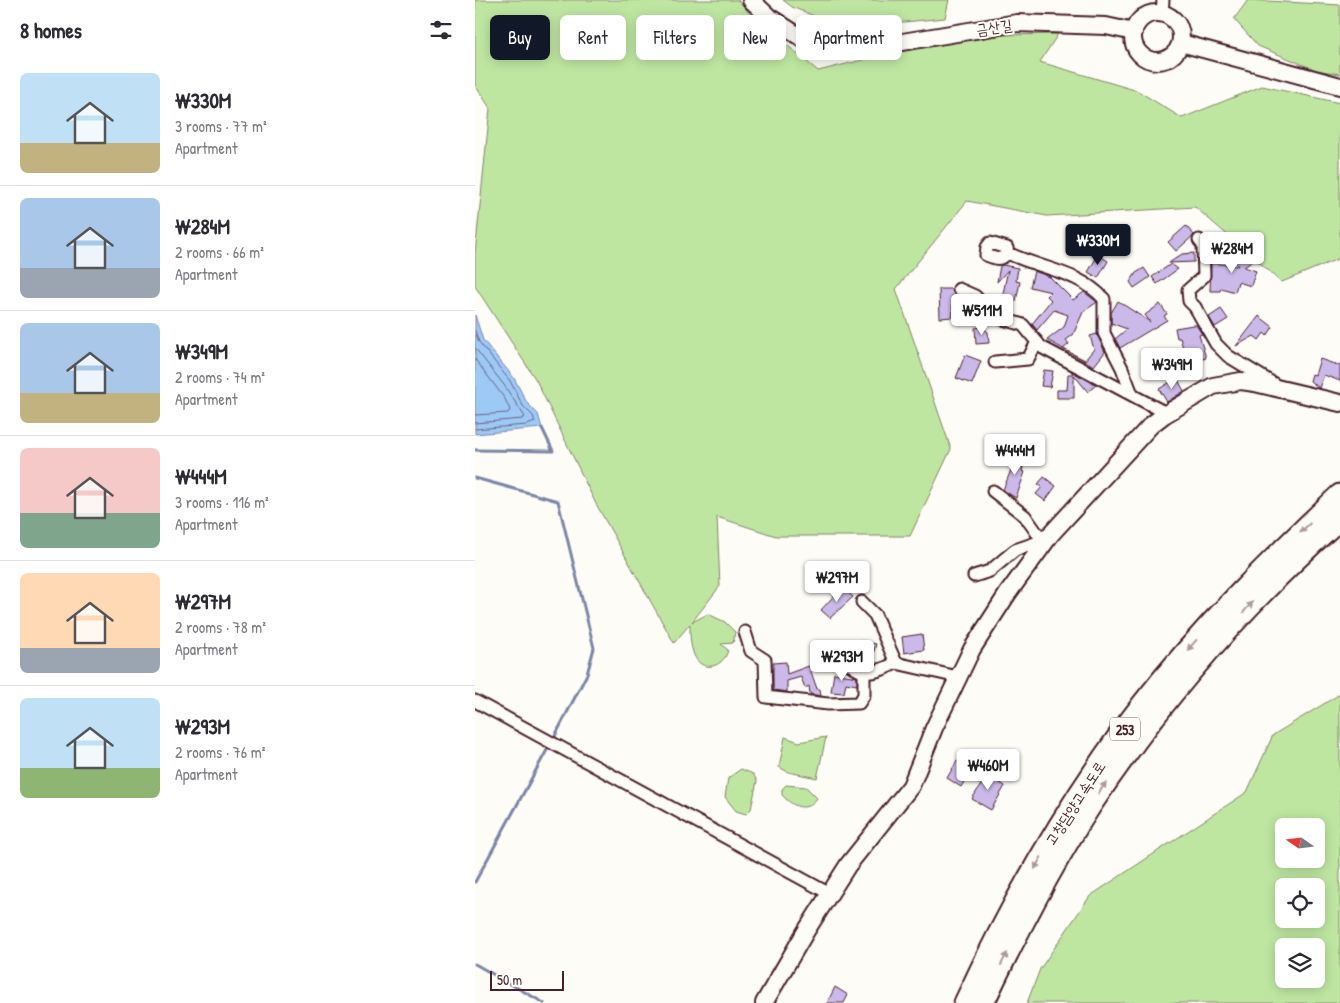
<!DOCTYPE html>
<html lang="en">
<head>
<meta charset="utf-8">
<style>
  body { margin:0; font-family:"Patrick Hand","Poor Story",sans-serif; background:#f2f2f3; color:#2b2b33; height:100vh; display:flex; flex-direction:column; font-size:19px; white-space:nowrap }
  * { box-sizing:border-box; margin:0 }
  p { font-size:16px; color:#7c7c81 }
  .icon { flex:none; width:28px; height:28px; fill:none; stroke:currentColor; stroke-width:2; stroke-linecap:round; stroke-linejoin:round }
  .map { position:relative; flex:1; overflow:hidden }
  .panel { display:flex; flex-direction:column; background:#fff; width:475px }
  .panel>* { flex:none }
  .top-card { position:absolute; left:15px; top:15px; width:475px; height:45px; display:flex; gap:10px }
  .needle { width:32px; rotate:284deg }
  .controls { position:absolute; left:800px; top:818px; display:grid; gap:10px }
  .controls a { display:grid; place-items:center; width:50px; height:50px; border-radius:8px; background:#fff; box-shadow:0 2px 12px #0003; font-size:25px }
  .scale { position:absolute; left:15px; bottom:12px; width:74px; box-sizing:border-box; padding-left:5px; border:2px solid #4a1f2b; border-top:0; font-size:14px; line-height:18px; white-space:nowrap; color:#4a1f2b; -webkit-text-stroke:4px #fdfcf7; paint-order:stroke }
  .price { position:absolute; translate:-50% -42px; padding:0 11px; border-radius:5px; background:#fff; color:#222; font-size:16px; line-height:32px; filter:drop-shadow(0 1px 2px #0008) }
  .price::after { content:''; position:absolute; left:50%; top:30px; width:15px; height:11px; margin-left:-8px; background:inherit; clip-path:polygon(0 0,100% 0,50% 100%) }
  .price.selected { background:#111827; color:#fff }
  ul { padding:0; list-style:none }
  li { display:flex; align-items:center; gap:15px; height:125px; padding:0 20px }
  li+li { border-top:1px solid #e1e1e2 }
  li span { display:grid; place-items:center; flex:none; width:140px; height:100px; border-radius:8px; color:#555 }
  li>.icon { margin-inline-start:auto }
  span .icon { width:60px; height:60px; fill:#fffc; stroke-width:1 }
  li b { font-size:21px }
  h2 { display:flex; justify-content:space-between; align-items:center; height:60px; padding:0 20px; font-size:21px }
  .tag { padding:0 18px; border-radius:8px; background:#fff; box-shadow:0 2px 12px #0003; font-size:18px; line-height:45px }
  .tag.selected { background:#111827; color:#fff }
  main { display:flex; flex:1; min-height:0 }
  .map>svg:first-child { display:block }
  .green { fill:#bee6a1; stroke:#848266; fill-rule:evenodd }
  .water { fill:#9dc9f7; stroke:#7c85a5 }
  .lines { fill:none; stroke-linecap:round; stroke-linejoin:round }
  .shore { stroke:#6b637d; stroke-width:1 }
  .stream { stroke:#7c85a5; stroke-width:3 }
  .building { fill:#cbb9ea; stroke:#4a1f2b }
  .street-casing { stroke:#4a1f2b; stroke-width:15 }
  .secondary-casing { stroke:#4a1f2b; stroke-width:20 }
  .highway-casing { stroke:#4a1f2b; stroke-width:25 }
  .street { stroke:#fdfcf7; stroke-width:11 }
  .secondary { stroke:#fdfcf7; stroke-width:16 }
  .highway { stroke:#fdfcf7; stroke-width:21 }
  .oneway { fill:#ac999b }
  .labels { text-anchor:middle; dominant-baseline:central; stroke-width:4; stroke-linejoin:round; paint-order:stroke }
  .shield { fill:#fdfcf7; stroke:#806168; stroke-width:1 }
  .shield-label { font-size:14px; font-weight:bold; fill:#4a1f2b }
  .street-label { font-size:15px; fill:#4a1f2b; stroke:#fdfcf7 }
</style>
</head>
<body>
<main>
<section class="panel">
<h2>8 homes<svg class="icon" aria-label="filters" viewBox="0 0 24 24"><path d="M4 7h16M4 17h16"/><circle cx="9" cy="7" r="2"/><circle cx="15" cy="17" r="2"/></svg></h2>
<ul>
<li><span style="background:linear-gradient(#bfe0f5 70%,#c2b280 0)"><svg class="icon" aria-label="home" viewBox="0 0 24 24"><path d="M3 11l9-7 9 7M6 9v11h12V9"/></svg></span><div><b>₩330M</b><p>3 rooms · 77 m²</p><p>Apartment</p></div></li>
<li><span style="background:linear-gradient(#a9c7e8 70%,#9aa5b1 0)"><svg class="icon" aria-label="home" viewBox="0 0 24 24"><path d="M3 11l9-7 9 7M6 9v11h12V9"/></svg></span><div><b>₩284M</b><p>2 rooms · 66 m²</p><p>Apartment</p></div></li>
<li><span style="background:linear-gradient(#a9c7e8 70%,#c2b280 0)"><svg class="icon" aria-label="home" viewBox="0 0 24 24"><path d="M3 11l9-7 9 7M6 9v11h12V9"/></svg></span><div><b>₩349M</b><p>2 rooms · 74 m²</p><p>Apartment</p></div></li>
<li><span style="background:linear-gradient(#f6c9c9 65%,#7fa58c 0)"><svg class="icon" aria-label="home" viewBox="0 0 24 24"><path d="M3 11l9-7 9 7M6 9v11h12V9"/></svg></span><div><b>₩444M</b><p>3 rooms · 116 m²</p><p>Apartment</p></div></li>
<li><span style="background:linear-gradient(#ffd9b3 75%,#9aa5b1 0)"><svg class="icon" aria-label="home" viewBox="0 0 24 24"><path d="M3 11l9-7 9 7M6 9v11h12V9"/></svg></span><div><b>₩297M</b><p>2 rooms · 78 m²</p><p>Apartment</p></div></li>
<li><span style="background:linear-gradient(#bfe0f5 70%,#8fb573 0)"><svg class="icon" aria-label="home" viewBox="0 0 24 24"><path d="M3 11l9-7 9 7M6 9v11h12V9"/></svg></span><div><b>₩293M</b><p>2 rooms · 76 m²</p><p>Apartment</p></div></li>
</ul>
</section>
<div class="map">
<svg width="865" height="1003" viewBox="0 0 865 1003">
  <rect width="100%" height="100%" fill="#fdfcf7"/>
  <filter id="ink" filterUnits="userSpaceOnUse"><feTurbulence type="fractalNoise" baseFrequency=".02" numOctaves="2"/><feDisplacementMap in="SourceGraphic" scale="10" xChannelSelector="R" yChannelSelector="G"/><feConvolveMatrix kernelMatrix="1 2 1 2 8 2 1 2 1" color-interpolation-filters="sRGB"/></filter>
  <g filter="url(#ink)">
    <g class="green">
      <path d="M0,0H263L275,14L343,71L420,52L529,35L583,34L565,62L663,91L707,118L787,86L865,103V258L807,282L720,207L572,216L492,201L421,289L476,449L435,536H301L242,517L245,586L217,622L233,614L250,622L260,632L258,643L246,644L253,650C249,667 227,674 219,655C215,645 215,635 215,624L199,643L120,502L61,380L0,286V254L15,108L0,85Z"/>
      <path d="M308,0H474L470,18L368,28L317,7Z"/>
      <path d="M773,0L865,5V74L841,70L783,46L759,19Z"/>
      <path d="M865,694V1003H552L565,969L615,896L772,792L798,735ZM809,826H841V859H809ZM809,886H841V919H809ZM809,946H841V979H809Z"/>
      <path d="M310,737L324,742L351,737L342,778L313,772L304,767Z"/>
      <path d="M266,769L278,774L282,781L276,809L271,814L261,811L250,797L253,778Z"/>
      <path d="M311,785L331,787L342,798C331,814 317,806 307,795V789Z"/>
    </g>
    <path class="water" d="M0,315L8,340L39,378L52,403L63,414L67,428L0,434Z"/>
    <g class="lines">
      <g class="shore">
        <path d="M0,331L4,342L35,381L48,406L58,416L60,422L52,425L0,429"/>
        <path d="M0,348L29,385L50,417L47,419L0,423"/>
        <path d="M0,359L30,399L35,410L33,413L0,415"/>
      </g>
      <g class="stream">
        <path d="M0,450L78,451L67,428"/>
        <path d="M0,478L83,501L119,648L112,674L80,736"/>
        <path d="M0,882L72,750"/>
        <path d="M0,964L69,1003"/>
      </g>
    </g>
    <g class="building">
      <path d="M711,226L719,235L701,251L693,242Z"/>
      <path d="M772,251L778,261L769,267L781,271L776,286L763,282L760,292L746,288L745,291H735L736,263L763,266L759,259Z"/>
      <path d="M719,253V262L694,263L707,254Z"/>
      <path d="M623,255L633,261L623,278L613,272Z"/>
      <path d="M696,264L703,269L682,284L677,277Z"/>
      <path d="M528,265L543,268L541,281L545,282L541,301L527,298L533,270L522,282L525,266Z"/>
      <path d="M669,268L675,277L659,288L655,282L661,273Z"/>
      <path d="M559,271L575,277L598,300L609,292L622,302L608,312L598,335L591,340L594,344L588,349L610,360L619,349L615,336L622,334L630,352L619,366L572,340L589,327L593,315L579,310L562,330L557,324L576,300L572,296L576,292L555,287Z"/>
      <path d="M464,289H477L479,295L477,296L478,317L465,318Z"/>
      <path d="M643,301L675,322L670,315L685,304L692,314L689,316L692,320L645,348L640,339L652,329L636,323V313Z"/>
      <path d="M746,309L753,319L740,327L734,317Z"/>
      <path d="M784,316L798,327L792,336L789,333L784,340L779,336L761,346Z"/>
      <path d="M718,325H721L727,334L724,335L731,358L713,364L705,338H702L700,328Z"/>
      <path d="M507,327L513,332L514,343L501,344L500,328Z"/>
      <path d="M490,355L506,361L497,384L481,378Z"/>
      <path d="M845,359L865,366V381L849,375L844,388L835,381L837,374L840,375Z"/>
      <path d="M569,370L578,371L575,387L566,386Z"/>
      <path d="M596,371L621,385L613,392L599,375V398H582V390H592L593,374H598Z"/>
      <path d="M702,378L709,391L692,402L684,389Z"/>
      <path d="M544,450L550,452L546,467H548L547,471L550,472L541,498L528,490Z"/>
      <path d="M569,477L581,486L570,501L561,494L567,487L563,484Z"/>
      <path d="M367,587L378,597L355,618L346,610Z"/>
      <path d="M447,634L449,650L429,653L427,637Z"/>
      <path d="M386,641L401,644L395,665L384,661Z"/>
      <path d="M311,662L312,674L334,666L342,689H345L346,696L335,694L334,686L330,688L326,677L312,681V692L298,690V663Z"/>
      <path d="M359,673L382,677V685L371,683L369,693L356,692Z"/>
      <path d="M482,761L496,770L486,787L472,778Z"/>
      <path d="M506,771L530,786L516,810L497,799L507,783L501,779Z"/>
      <path d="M360,987L373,995L369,1003H352Z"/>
    </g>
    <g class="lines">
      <defs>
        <g id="street">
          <path d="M687,14L688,0"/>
          <path d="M724,240L728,245L729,276L713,290L714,301L720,307L741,344L753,356L799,384"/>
          <path d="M533,253C525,261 521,259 511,255L512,247L515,243L532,248L533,253C565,269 604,271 629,299V333L647,368L657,394"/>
          <path d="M484,289L500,296L518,316L548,325L566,347L691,413"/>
          <path d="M520,362L553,359L562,342"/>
          <path d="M518,491L550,516L562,533L572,539"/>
          <path d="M499,576L515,571L540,550L572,539"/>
          <path d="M387,602L400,615L421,663L483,677"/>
          <path d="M270,632L276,651L290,660L291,697L353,704L384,703L389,695V674"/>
          <path d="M365,656C388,677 394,676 421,663"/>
          <path d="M0,701L355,894"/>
        </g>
        <g id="secondary">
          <path d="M276,0L294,17L330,40L359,50L391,48L542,23L631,26L659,32"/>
          <circle cx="682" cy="37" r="24"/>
          <path d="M706,43L865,86"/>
          <path d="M289,1003L331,931L373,865L436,786L459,728L497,649L533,593L576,534L676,425L689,415L738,386L766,381L780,383L865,403"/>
        </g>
        <g id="highway">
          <path d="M490,1003C539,898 597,796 668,704C727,628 795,561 865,495"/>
          <path d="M508,1003C540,936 574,869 615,806C685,700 770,603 865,518"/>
        </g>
      </defs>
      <use href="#street" class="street-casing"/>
      <use href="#secondary" class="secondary-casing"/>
      <use href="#highway" class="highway-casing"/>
      <use href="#street" class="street"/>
      <use href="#secondary" class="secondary"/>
      <use href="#highway" class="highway"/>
    </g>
    <defs><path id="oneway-solid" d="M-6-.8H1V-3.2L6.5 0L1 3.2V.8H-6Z" transform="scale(1.25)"/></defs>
    <g class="oneway">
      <use href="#oneway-solid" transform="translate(830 528) rotate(137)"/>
      <use href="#oneway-solid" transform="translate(773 607) rotate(-48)"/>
      <use href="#oneway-solid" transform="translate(717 645) rotate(131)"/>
      <use href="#oneway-solid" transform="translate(627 788) rotate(-55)"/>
      <use href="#oneway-solid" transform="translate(563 863) rotate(119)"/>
      <use href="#oneway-solid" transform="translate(529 959) rotate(-63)"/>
    </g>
  </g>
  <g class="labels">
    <rect class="shield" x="635" y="717.5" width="30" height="23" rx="4"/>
    <g class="shield-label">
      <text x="650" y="729">253</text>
    </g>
    <g class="street-label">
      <text transform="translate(519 27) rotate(-8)">금산길</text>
      <text transform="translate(600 803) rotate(-57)">고창담양고속도로</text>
    </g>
  </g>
</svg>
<div class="controls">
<a><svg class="needle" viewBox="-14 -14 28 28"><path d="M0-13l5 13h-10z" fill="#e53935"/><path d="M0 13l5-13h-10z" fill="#7c7c81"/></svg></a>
<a><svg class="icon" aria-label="locate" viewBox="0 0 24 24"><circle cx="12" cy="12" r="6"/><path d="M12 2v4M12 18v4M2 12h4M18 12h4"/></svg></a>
<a><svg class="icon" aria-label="layers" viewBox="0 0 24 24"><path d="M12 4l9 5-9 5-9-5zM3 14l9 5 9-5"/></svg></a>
</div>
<div class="scale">50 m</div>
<b class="price selected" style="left:623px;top:266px">₩330M</b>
<b class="price" style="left:757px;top:274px">₩284M</b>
<b class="price" style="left:507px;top:336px">₩511M</b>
<b class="price" style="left:697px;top:390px">₩349M</b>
<b class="price" style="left:540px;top:476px">₩444M</b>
<b class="price" style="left:362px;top:603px">₩297M</b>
<b class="price" style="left:367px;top:682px">₩293M</b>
<b class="price" style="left:513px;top:791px">₩460M</b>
<div class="top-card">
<a class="tag selected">Buy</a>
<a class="tag">Rent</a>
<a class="tag">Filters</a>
<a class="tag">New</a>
<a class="tag">Apartment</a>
</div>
</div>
</main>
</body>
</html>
